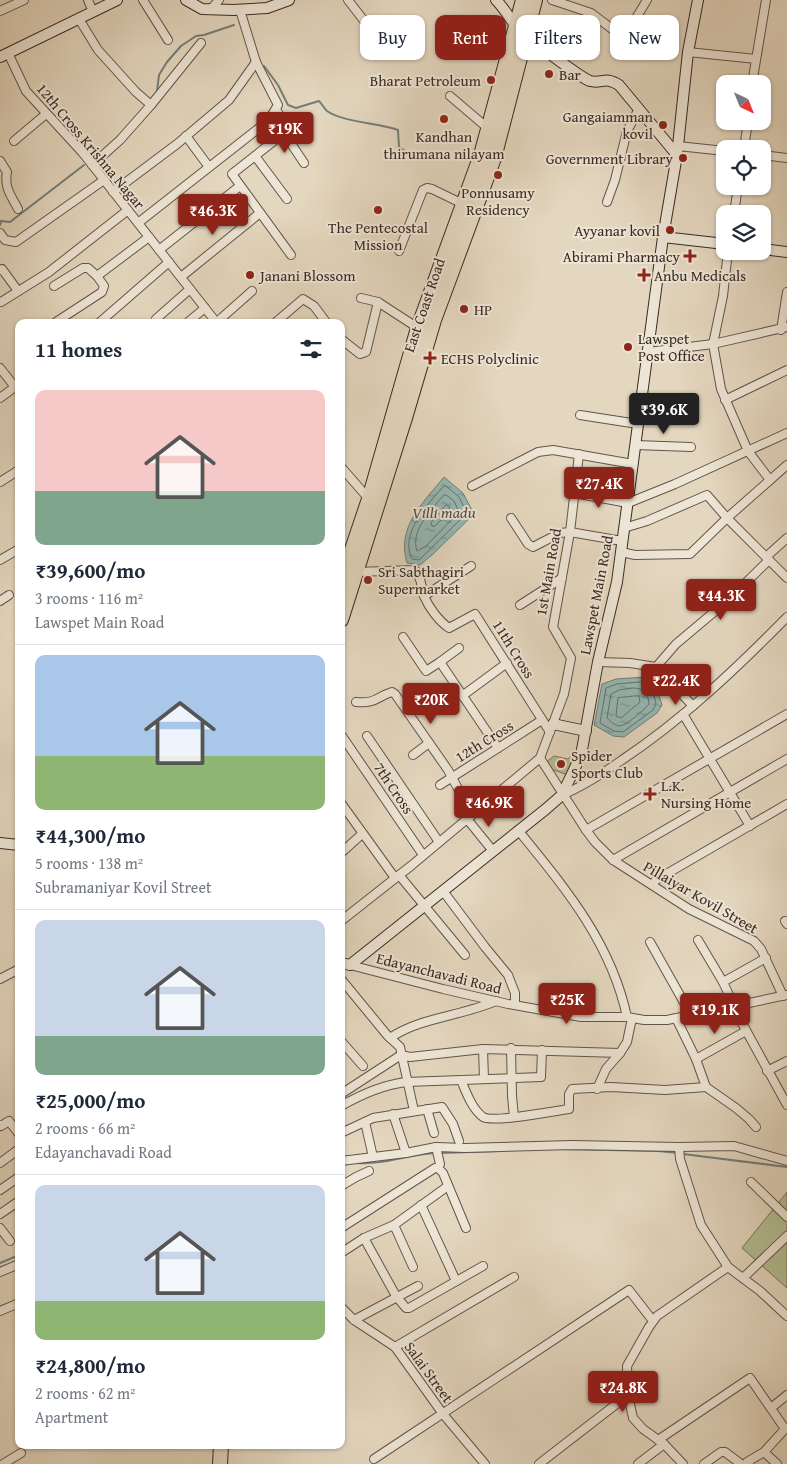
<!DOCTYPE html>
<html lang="en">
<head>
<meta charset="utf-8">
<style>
  body { margin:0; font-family:"Gentium Book Plus",serif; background:#f2f2f3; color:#1f2937; height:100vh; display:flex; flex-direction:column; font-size:19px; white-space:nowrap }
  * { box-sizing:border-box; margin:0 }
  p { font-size:16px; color:#747a83 }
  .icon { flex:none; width:28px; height:28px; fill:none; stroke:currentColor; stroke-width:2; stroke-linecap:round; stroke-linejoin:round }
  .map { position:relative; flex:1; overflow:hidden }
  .side { position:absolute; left:15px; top:319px; width:330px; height:1130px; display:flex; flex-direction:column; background:#fff; border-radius:10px; box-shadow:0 1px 4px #0004 }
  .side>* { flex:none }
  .top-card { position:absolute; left:360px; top:15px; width:351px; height:45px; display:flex; gap:10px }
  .needle { width:32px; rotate:137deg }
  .fabs { position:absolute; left:716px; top:75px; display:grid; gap:10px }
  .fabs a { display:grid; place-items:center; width:55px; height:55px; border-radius:10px; background:#fff; box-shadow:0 1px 4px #0004; font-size:25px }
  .price { position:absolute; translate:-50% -42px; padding:0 11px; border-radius:5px; background:#8f2418; color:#fff; font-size:16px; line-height:32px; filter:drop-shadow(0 1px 2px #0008) }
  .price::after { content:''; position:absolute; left:50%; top:30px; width:15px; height:11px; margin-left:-8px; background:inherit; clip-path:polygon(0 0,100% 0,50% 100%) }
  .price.selected { background:#222; color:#fff }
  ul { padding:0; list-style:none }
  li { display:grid; align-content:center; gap:10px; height:265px; padding:0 20px }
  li+li { border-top:1px solid #e0e1e3 }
  li span { display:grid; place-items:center; height:155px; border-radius:10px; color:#555 }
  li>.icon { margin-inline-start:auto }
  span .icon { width:90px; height:90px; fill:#fffc; stroke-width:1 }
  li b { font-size:21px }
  h2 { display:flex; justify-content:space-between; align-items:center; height:60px; padding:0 20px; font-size:21px }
  .chip { padding:0 18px; border-radius:10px; background:#fff; box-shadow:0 1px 4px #0004; font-size:18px; line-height:45px }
  .chip.selected { background:#8f2418; color:#fff }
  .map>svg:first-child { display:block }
  .grass { fill:#b2be93; stroke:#76745b }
  .water { fill:url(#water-ripples); stroke:#707f7b }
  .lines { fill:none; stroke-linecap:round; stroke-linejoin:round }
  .shore { stroke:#67716c; stroke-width:1 }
  .stream { stroke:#707f7b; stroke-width:2 }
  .street-casing { stroke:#64544a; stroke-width:10 }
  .secondary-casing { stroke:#392923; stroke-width:12 }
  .highway-casing { stroke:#392923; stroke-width:16 }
  .street { stroke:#ede5d5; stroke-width:8 }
  .secondary { stroke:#ede5d5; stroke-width:10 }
  .highway { stroke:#e4d7bf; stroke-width:14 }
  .poi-dot { fill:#8f2418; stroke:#ede5d5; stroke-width:2 }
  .labels { text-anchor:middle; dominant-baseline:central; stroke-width:4; stroke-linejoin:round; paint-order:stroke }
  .poi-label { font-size:15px; fill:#392923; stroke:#ede5d5; text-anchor:start }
  .street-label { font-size:15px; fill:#392923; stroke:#ede5d5 }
  .water-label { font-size:16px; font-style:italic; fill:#504d48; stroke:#ede5d5 }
</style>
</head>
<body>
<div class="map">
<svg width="787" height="1464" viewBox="0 0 787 1464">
  <defs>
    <pattern id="water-ripples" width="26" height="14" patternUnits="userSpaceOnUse" patternTransform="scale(1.25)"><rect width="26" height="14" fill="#95b9b6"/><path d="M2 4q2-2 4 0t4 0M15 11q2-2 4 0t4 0" fill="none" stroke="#7b9694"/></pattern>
  </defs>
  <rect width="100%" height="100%" fill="#e4d7bf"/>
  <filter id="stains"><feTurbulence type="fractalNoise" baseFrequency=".004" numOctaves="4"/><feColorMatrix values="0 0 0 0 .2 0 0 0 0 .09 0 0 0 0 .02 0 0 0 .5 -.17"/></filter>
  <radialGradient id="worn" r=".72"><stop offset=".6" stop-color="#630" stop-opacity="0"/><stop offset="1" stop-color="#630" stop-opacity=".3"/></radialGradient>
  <g class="grass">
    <path d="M575,752H577L568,775L545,767V763L554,756L568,759Z"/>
    <path d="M787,1192V1288L742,1248Z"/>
  </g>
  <g class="water">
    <path d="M444,477L463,493L474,514L433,554L420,565L407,563C396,527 423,503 444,477Z"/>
    <path d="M645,677C656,685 658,692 662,705L657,713L624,737L613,736L594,725L602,684L616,679Z"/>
  </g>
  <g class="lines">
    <g class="shore">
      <path d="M446,486L459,497L467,513L419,560L412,559C399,534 428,504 443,487Z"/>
      <path d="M446,495L454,501L459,512L426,546L417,551C410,531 431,510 443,496Z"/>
      <path d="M446,505L449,506L450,511L435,526H432L431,523Z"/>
      <path d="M643,682C652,687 654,694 656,704L653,710L623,732L614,731L600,723L606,688L617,684Z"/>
      <path d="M633,688C644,688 648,693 649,704C645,709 627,725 620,726C615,726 610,721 607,718L611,694L619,690Z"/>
      <path d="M634,696H639L640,702L621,718L616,716L618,698Z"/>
    </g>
    <g class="stream">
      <path d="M264,66L278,85L288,105L296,108L319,101C322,104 324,108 327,111C342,122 379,123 398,130L399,147L405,151"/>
      <path d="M157,91L159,75L167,62L181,46L196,36L204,35L234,25"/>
      <path d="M0,225L1,221L10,222L84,165"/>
      <path d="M558,1149L658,1151L678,1153"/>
      <path d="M441,1153L501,1151"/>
      <path d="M683,1154L787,1167"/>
      <path d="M357,1163C385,1165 408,1154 436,1153"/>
      <path d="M0,1263L19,1255"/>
    </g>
    <defs>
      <g id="street">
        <path d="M88,0L93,12"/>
        <path d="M143,0L168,40"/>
        <path d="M348,0L372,31"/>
        <path d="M552,0L591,13L624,38L647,0"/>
        <path d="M210,10L219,0"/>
        <path d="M0,11L24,0"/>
        <path d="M79,19L98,50L136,92L151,105"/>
        <path d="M688,52L756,59"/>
        <path d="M8,53L26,91L82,152L216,322"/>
        <path d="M752,84L766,0"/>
        <path d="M450,96L484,125L489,126"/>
        <path d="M276,109L284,124V133L232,174L291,255"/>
        <path d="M284,133L304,163"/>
        <path d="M186,136L209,167"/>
        <path d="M14,141L46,114"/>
        <path d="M678,146L725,151"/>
        <path d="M744,149L748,121"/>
        <path d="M762,155L787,158"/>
        <path d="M255,156L287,199"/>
        <path d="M0,161L7,172C4,188 11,195 18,209"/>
        <path d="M92,165L120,140L151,105L201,43"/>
        <path d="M113,192L177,144L229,100L256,62"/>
        <path d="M607,202L615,180L627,131L639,109"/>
        <path d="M734,214L738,186"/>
        <path d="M138,223L268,121L278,105L256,62L240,10"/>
        <path d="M0,233L5,240L16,242L104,180"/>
        <path d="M159,250L240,186"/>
        <path d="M399,251L423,190L427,188L432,189L463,204"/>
        <path d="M728,251L723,296L713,344L721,389L748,451L770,480"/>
        <path d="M0,270L2,269L18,291"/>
        <path d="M181,277L260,213"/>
        <path d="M54,286L83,268H88L97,276"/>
        <path d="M361,298L378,302L418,328"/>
        <path d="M1,302L49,272L128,210"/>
        <path d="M156,319L190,289"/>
        <path d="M56,322L102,292L104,286L97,276L149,237"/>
        <path d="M100,322L169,262"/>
        <path d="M188,322L205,308"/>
        <path d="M217,322L252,291"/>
        <path d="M276,322L303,299L314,306L326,322"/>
        <path d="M781,330L787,292"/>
        <path d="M341,339L360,354L366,352L378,302"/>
        <path d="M648,352L713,344L787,327"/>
        <path d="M0,368L15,387"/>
        <path d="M0,398L19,384"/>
        <path d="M725,400L787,370"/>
        <path d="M580,415L638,424"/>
        <path d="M635,445L691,447"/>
        <path d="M341,467L369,499"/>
        <path d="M0,482L19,470"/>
        <path d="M472,486L538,452L553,450L633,464"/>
        <path d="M574,493L628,503L675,484L787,433"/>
        <path d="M511,518L528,544L533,547L560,533L570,532L622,541"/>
        <path d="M624,528L647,521L707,495L727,518L787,465"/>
        <path d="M621,552L635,555L690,554L727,518L787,578"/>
        <path d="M766,557L787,538"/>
        <path d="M0,560L19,549"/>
        <path d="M356,572L415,570C422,577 421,588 424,596C429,608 439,621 449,628L475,614L550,732"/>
        <path d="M424,596L471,566"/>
        <path d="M0,601L9,595"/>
        <path d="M520,605L562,578"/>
        <path d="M403,637L426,671L440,662L498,748"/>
        <path d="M440,662L459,648"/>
        <path d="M598,662L630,663L656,667L693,706"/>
        <path d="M656,667L676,644L726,602L769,560"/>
        <path d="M462,696L507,663"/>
        <path d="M356,702C376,704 376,697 392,692L395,694L448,770L472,815"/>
        <path d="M683,714L750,826"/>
        <path d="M342,736L423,855"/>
        <path d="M367,736L439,842"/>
        <path d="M413,755L429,743"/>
        <path d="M540,758L586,830L595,842L613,860L689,909L754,941L761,949L783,996"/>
        <path d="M440,785L542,720"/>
        <path d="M562,795C584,786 602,774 622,760C682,720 736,669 787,617"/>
        <path d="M341,803L395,878"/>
        <path d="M467,819L493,851"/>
        <path d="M518,830C565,888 611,942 627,1017"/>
        <path d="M586,830L787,714"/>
        <path d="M341,853L362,834"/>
        <path d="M613,860L787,759"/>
        <path d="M399,875L465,955"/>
        <path d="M652,885L656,880L787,804"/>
        <path d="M443,891L485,947L508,975L515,993V1005"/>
        <path d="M341,921L412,865L540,758L564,694L571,658L553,627L570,532L579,454"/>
        <path d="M785,921L787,924"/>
        <path d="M698,940L723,982L742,1023L787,1105"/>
        <path d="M650,942L691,1015"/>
        <path d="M350,965L443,989L508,1004L581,1017H627L644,1020H667L787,995"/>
        <path d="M0,979L19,969"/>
        <path d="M341,979L387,1035L400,1047L414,1111"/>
        <path d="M723,982L766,958"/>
        <path d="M676,1018L696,1059L706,1087L736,1108L749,1119L756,1127"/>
        <path d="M390,1038C421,1017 462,1016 496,1001"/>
        <path d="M341,1041L363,1066"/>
        <path d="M511,1048L512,1096L514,1117"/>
        <path d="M483,1049L484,1079"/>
        <path d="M696,1059L746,1031"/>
        <path d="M767,1071L787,1061"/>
        <path d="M461,1080C466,1092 472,1109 483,1117C492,1123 555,1111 569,1109V1094L572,1089L611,1087L665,1090L706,1087"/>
        <path d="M597,1089L606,1069L620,1053L627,1042L632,1018"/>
        <path d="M341,1094L401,1055L410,1057L483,1049L620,1053"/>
        <path d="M341,1106C362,1094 382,1085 406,1082L541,1077L542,1050"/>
        <path d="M427,1109L434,1133"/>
        <path d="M393,1114L406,1153"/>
        <path d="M365,1122L373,1157"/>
        <path d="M0,1125L1,1126L9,1121L19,1134"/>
        <path d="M341,1133L373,1118L442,1107L453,1124L459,1141"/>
        <path d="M436,1147L440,1164L438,1168"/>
        <path d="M679,1147L680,1159L701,1225L728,1267"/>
        <path d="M341,1161L406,1153L436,1147L465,1148L572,1145L679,1147L734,1146L787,1161"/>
        <path d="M0,1163L19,1149"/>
        <path d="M751,1182L787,1217"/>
        <path d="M341,1186L356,1177L369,1171"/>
        <path d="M0,1190L19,1177"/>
        <path d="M421,1205L456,1281"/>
        <path d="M0,1214L19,1201"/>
        <path d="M394,1225L448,1186"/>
        <path d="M0,1228L10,1241"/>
        <path d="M341,1228L435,1168H438L443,1173L466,1228"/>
        <path d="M364,1238L396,1296L406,1308H409L483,1266"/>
        <path d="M341,1253L364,1238L394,1225L413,1267"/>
        <path d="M0,1272L19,1264"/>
        <path d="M743,1278L787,1236"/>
        <path d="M341,1307L354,1320L395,1347L443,1414L485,1464"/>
        <path d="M0,1311L19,1303"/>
        <path d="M354,1320L418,1286"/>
        <path d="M395,1347L514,1277"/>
        <path d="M628,1395L633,1418L643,1429L664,1444"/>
        <path d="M771,1408L787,1395"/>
        <path d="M658,1440L750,1378L785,1429L764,1452L777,1464"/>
        <path d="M374,1459L629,1290L653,1321"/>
        <path d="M3,1464L21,1453"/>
        <path d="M539,1464L628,1395L627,1366L649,1327L657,1316L728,1267L760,1291L787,1316"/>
        <path d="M638,1464L664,1444L683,1464"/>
        <path d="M704,1464L721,1452H725L741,1464"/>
        <path d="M749,1464L747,1462L764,1452"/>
      </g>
      <g id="secondary">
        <path d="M186,0L202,9L233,10L267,8L289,0"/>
        <path d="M496,0C504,8 508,16 515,25C521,33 581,78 590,81C602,84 605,76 619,85L677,155"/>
        <path d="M0,57L117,0"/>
        <path d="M663,237L725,244"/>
        <path d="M762,249L787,252"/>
        <path d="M553,724L586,731"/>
        <path d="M0,843L19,845"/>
        <path d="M341,963L350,965L546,809L562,795L581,755L598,662L617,582L663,237L677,155L688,52L698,0"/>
      </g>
      <g id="highway">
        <path d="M341,582L369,499L418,328L481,155L523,0"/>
        <path d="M341,620L405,418L434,320L494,158L535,0"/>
        <path d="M220,1464L221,1445"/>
      </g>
    </defs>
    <use href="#street" class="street-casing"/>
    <use href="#secondary" class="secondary-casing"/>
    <use href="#highway" class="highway-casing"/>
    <use href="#street" class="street"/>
    <use href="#secondary" class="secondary"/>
    <use href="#highway" class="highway"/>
  </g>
  <g class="poi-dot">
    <circle cx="549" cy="74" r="5"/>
    <circle cx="491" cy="80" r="5"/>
    <circle cx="444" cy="119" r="5"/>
    <circle cx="663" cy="125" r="5"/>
    <circle cx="683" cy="158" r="5"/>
    <circle cx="498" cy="175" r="5"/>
    <circle cx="378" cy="210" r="5"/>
    <circle cx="670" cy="230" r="5"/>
    <path d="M687.5 248.5h5v5h5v5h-5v5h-5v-5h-5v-5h5z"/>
    <circle cx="250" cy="275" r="5"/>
    <path d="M641.5 267.5h5v5h5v5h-5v5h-5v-5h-5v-5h5z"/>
    <circle cx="464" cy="309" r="5"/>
    <circle cx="628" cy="347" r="5"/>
    <path d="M427.5 350.5h5v5h5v5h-5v5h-5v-5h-5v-5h5z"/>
    <circle cx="368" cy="580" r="5"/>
    <circle cx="561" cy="764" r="5"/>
    <path d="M647.5 786.5h5v5h5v5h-5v5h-5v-5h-5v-5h5z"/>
  </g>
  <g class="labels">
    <g class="poi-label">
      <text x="559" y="74">Bar</text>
      <text x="481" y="80" text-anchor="end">Bharat Petroleum</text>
      <text x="653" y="116" text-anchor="end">Gangaiamman<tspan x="653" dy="17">kovil</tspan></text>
      <text x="444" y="136" text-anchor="middle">Kandhan<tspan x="444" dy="17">thirumana nilayam</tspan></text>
      <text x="673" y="158" text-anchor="end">Government Library</text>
      <text x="498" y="192" text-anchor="middle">Ponnusamy<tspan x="498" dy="17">Residency</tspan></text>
      <text x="378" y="227" text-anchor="middle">The Pentecostal<tspan x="378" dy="17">Mission</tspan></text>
      <text x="660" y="230" text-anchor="end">Ayyanar kovil</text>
      <text x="680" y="256" text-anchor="end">Abirami Pharmacy</text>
      <text x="260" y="275">Janani Blossom</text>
      <text x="654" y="275">Anbu Medicals</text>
      <text x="474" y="309">HP</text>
      <text x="638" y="338">Lawspet<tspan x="638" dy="17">Post Office</tspan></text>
      <text x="441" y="358">ECHS Polyclinic</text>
      <text x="378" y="571">Sri Sabthagiri<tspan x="378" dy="17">Supermarket</tspan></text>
      <text x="571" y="755">Spider<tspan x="571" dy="17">Sports Club</tspan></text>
      <text x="661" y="785">L.K.<tspan x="661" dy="17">Nursing Home</tspan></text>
    </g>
    <g class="street-label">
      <text transform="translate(91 146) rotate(50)">12th Cross Krishna Nagar</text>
      <text transform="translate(424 305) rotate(-71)">East Coast Road</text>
      <text transform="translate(548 572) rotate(-80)">1st Main Road</text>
      <text transform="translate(596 595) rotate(-79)">Lawspet Main Road</text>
      <text transform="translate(514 649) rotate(58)">11th Cross</text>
      <text transform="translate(484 741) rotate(-32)">12th Cross</text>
      <text transform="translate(394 788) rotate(56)">7th Cross</text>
      <text transform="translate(701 897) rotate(30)">Pillaiyar Kovil Street</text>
      <text transform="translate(439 973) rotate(14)">Edayanchavadi Road</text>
      <text transform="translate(429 1372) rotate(54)">Salai Street</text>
    </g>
    <g class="water-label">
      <text x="444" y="512">Villi madu</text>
    </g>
  </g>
  <rect width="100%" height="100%" filter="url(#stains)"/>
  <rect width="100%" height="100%" fill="url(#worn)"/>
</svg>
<div class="fabs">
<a><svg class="needle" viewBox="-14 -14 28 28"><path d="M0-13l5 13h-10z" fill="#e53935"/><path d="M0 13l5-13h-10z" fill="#747a83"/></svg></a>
<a><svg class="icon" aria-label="locate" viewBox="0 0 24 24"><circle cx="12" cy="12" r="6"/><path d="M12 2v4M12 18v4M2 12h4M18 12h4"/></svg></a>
<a><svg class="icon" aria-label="layers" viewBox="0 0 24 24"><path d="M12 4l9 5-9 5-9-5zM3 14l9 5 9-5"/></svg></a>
</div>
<b class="price" style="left:285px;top:154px">₹19K</b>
<b class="price" style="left:213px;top:236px">₹46.3K</b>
<b class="price selected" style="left:664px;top:435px">₹39.6K</b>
<b class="price" style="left:599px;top:509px">₹27.4K</b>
<b class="price" style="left:721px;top:621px">₹44.3K</b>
<b class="price" style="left:676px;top:706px">₹22.4K</b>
<b class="price" style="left:431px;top:725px">₹20K</b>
<b class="price" style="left:489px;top:828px">₹46.9K</b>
<b class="price" style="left:567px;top:1025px">₹25K</b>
<b class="price" style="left:715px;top:1035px">₹19.1K</b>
<b class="price" style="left:623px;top:1413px">₹24.8K</b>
<div class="top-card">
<a class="chip">Buy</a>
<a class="chip selected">Rent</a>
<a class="chip">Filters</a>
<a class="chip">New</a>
</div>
<section class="side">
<h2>11 homes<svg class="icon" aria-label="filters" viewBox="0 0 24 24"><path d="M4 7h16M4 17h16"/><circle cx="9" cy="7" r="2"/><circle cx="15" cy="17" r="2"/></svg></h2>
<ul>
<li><span style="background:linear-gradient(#f6c9c9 65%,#7fa58c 0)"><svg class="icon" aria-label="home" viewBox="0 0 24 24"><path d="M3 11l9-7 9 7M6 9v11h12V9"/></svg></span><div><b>₹39,600/mo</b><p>3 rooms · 116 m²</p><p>Lawspet Main Road</p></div></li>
<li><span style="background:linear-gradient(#a9c7e8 65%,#8fb573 0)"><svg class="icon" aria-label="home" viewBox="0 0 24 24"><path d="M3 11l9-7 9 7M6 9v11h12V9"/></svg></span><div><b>₹44,300/mo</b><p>5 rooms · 138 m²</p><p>Subramaniyar Kovil Street</p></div></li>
<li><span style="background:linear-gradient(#c9d6e8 75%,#7fa58c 0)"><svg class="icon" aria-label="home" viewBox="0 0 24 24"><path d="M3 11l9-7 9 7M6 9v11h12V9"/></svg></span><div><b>₹25,000/mo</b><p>2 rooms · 66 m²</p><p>Edayanchavadi Road</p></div></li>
<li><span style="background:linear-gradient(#c9d6e8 75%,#8fb573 0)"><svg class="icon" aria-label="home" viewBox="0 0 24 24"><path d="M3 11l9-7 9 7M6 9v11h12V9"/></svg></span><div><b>₹24,800/mo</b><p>2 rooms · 62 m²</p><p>Apartment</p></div></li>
</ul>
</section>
</div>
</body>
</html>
